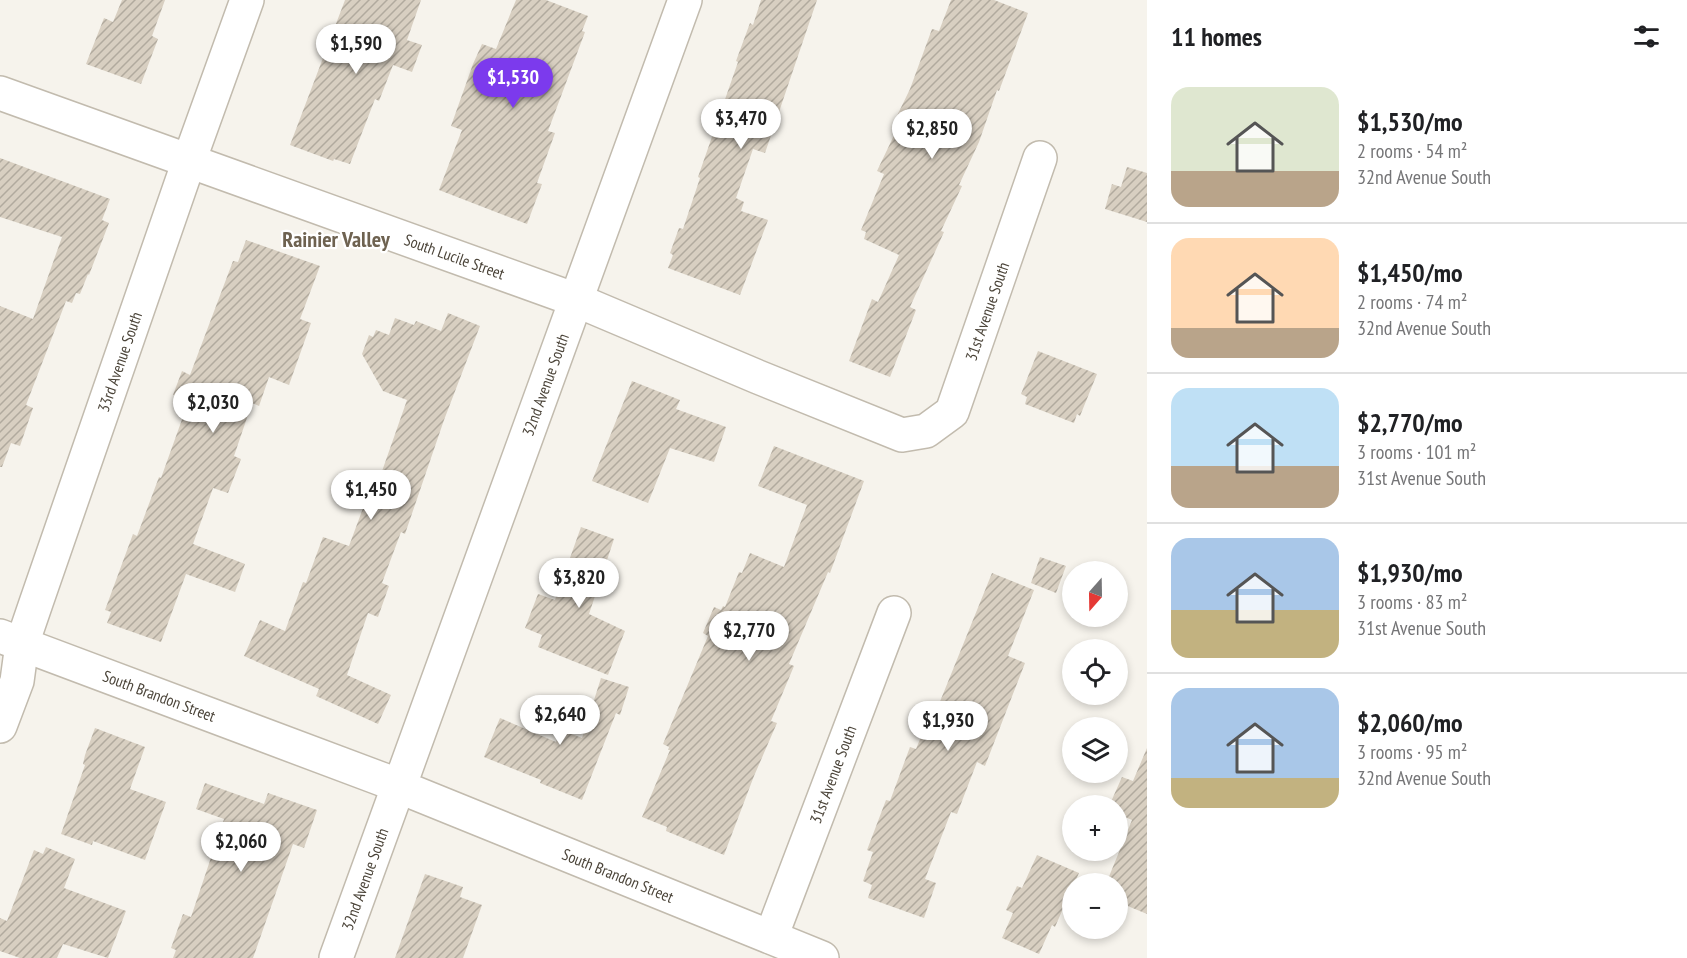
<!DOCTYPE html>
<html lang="en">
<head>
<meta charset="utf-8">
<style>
  body { margin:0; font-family:"PT Sans Narrow",sans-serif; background:#f6f6f6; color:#202124; height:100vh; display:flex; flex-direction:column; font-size:22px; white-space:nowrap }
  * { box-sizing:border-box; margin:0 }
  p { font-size:20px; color:#757577 }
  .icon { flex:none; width:33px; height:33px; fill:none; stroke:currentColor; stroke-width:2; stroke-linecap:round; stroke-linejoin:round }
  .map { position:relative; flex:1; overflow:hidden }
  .sheet { display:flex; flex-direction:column; background:#fff; width:540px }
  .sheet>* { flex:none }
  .needle { width:39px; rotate:200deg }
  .fabs { position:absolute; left:1062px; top:561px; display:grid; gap:12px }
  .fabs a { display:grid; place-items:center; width:66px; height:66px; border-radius:50%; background:#fff; box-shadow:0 3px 9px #0003; font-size:30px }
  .price { position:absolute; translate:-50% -51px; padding:0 14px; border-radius:21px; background:#fff; color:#222; font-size:20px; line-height:39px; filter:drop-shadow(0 2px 3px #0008) }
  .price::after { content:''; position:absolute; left:50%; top:36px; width:18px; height:14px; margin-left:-9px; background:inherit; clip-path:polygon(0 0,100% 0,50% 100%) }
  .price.selected { background:#7c3aed; color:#fff }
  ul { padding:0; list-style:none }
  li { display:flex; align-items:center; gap:18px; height:150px; padding:0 24px }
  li+li { border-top:2px solid #e0e0e0 }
  li span { display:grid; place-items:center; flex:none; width:168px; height:120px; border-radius:18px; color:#555 }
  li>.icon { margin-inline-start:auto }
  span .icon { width:72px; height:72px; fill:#fffc; stroke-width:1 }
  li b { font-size:26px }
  h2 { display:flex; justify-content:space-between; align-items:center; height:72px; padding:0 24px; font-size:26px }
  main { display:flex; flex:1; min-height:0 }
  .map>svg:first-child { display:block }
  .building { fill:url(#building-hatch) }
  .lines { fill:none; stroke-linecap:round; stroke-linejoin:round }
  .minor-casing { stroke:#c2bbae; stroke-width:36 }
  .minor { stroke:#fff; stroke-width:33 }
  .labels { text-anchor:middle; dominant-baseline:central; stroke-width:4.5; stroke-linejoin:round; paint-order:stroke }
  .street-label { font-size:16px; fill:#4b4439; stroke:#fff }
  .district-label { font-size:22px; font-weight:bold; fill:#6e6250; stroke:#fff }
</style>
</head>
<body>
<main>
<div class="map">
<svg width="1147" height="958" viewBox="0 0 1147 958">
  <defs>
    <pattern id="building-hatch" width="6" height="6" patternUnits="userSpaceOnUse" patternTransform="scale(1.5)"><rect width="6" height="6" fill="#d8cfc1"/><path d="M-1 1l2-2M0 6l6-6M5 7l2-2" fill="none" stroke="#b1aa9e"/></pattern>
  </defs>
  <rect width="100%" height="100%" fill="#f6f3ec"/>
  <g class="building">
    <path d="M122,0H165L152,36L158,39L141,84L86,64L104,18L113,22Z"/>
    <path d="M345,0H421L407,40L422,45L412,72L393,65L379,101L375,99L350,164L334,159L333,161L290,145Z"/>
    <path d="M516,0H546L588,16L582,31L585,32L548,131L555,133L537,183L542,184L527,224L439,190L462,130L451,126L473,64L482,44L496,49Z"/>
    <path d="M761,0H817L765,153L753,149L736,198L744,202L741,211L768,220L740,295L668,268L673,255L670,253L679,228L683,229L700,178L698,177L738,62L736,61L750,23L753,25Z"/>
    <path d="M951,0H994L1028,13L999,91L997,90L979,142L959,185L962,186L941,231L944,232L910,307L916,310L890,377L849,361L872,299L878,302L899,255L864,239L866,232L861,230L884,174L877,171L898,127L893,124L910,89L932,29L939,31Z"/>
    <path d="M0,158L110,199L102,220L109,223L89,275L88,274L80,294L76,293L72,303L66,301L26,405L33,408L20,446L11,443L2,467H0V306L33,319L62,237L0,217Z"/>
    <path d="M1127,167L1147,173V222L1105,209L1112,184L1121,187Z"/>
    <path d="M246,240L320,266L300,319L311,323L289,385L269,377L259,406L252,403L234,456L241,459L228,493L213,488L193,544L245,564L235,592L186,574L161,642L107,623L111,612L105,610L133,534L137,536L159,477L161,478L189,400L173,395L182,371L190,375L233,261L238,262Z"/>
    <path d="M448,313L480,326L444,420L405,534L401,532L382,583L389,586L378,617L368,613L347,675L391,695L378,724L316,696L319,689L244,656L260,620L285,631L303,582L306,583L323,537L349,546L369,492L374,494L407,400L383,391L362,354L369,335L373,337L376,330L389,335L395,318L414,325L416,321L441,331Z"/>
    <path d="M1038,351L1097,374L1080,416L1077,414L1074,423L1025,404L1027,397L1021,394Z"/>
    <path d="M632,381L680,400L676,409L726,427L714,462L670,448L648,503L592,481Z"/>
    <path d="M774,446L864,481L830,573L828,572L789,664L794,666L771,721L777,723L754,776L724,855L666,831L667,827L642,817L670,750H668L669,747L663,744L708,636L703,633L714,607L721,610L723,606L725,607L739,572L742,573L750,553L784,567L807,505L758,486Z"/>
    <path d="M581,527L614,539L589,614L625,631L608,675L538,647L542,635L525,628L538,594L555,600Z"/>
    <path d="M1040,557L1066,566L1056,593L1031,583Z"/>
    <path d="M992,573L1034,590L1008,656L1025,663L985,766L977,762L957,814L951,812L925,879L936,883L924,918L868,898L872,885L863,881L873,852L867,850L886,800L890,801L910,747L916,749L935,702L939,704Z"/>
    <path d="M601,678L629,687L620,715L616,713L582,800L540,783L541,780L484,757L500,718L556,742L561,730L582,738Z"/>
    <path d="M95,728L145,747L130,789L166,802L145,860L93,841L92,845L61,834L85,765L83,764L85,755Z"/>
    <path d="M1147,748V914L1118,902V884H1106L1132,820L1118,814L1121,808L1110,804L1122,777L1133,781Z"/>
    <path d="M205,783L264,804L268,793L317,810L304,848L293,844L253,958H173L176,950L171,948L183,914L191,917L224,819L196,809Z"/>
    <path d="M46,847L75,859L64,888L126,911L108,958L63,944L57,958H20L0,951V918L7,921L34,850L43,854Z"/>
    <path d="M1037,855L1079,873L1074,884H1072V888L1055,927L1052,925L1039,954L1002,938L1013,913L1006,910L1017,886L1022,888Z"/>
    <path d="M425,874L463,887L460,897L482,905L463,958H395Z"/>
  </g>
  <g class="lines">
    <defs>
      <g id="minor">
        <path id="s1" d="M0,93L576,300L758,377L902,435L926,431L952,412L1040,158"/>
        <path id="s2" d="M0,636L384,780"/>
        <path id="s3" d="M0,726L17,681L22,644L36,603L189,161L247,0"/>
        <path id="s4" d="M405,771L685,0"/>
        <path id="s5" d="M415,793L822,958"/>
        <path id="s6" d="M771,937L894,613"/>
        <path id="s7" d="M336,958L393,801"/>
      </g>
    </defs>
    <use href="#minor" class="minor-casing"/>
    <use href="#minor" class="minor"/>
  </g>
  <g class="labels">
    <g class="street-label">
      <text stroke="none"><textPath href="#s1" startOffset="483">South Lucile Street</textPath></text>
      <text stroke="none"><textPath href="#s1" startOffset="1128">31st Avenue South</textPath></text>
      <text stroke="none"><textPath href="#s3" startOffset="384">33rd Avenue South</textPath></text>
      <text stroke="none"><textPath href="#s4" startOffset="411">32nd Avenue South</textPath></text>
      <text stroke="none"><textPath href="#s2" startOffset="170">South Brandon Street</textPath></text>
      <text stroke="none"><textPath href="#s6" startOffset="174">31st Avenue South</textPath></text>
      <text stroke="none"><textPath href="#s5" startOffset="219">South Brandon Street</textPath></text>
      <text stroke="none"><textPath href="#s7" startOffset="84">32nd Avenue South</textPath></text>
    </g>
    <g class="district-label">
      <text x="336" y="239">Rainier Valley</text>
    </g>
  </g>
</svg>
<div class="fabs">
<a><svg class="needle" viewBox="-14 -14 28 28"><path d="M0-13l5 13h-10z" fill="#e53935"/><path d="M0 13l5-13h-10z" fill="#757577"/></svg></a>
<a><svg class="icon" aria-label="locate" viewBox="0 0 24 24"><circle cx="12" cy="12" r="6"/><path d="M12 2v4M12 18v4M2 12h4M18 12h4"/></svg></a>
<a><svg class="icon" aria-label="layers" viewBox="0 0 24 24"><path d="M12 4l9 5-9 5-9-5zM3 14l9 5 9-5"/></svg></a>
<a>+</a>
<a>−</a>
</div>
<b class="price" style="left:356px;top:75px">$1,590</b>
<b class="price selected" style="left:513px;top:109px">$1,530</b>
<b class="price" style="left:741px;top:150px">$3,470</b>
<b class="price" style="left:932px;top:160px">$2,850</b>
<b class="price" style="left:213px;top:434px">$2,030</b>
<b class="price" style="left:371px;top:521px">$1,450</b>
<b class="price" style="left:579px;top:609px">$3,820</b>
<b class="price" style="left:749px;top:662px">$2,770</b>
<b class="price" style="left:560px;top:746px">$2,640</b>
<b class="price" style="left:948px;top:752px">$1,930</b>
<b class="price" style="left:241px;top:873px">$2,060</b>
</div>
<section class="sheet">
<h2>11 homes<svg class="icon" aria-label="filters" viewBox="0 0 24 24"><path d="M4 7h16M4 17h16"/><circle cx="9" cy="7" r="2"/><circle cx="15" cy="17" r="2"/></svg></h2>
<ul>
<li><span style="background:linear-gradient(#dfe7d0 70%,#b9a48a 0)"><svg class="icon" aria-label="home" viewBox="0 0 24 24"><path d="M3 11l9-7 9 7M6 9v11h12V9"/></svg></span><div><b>$1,530/mo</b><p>2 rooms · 54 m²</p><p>32nd Avenue South</p></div></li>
<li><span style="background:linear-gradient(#ffd9b3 75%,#b9a48a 0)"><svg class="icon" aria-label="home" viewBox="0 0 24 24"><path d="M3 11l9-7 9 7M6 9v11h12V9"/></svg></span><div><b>$1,450/mo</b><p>2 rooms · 74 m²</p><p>32nd Avenue South</p></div></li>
<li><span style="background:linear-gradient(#bfe0f5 65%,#b9a48a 0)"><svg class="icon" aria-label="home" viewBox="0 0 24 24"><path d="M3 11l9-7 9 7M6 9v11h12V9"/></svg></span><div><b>$2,770/mo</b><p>3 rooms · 101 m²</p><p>31st Avenue South</p></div></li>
<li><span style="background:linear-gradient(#a9c7e8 60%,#c2b280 0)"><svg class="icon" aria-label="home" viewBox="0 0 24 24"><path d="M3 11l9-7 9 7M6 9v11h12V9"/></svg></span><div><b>$1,930/mo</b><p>3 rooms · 83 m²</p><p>31st Avenue South</p></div></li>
<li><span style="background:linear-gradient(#a9c7e8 75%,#c2b280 0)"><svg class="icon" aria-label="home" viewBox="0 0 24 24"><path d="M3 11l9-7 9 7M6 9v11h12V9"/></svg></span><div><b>$2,060/mo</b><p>3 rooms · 95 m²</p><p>32nd Avenue South</p></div></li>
</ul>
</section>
</main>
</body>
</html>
